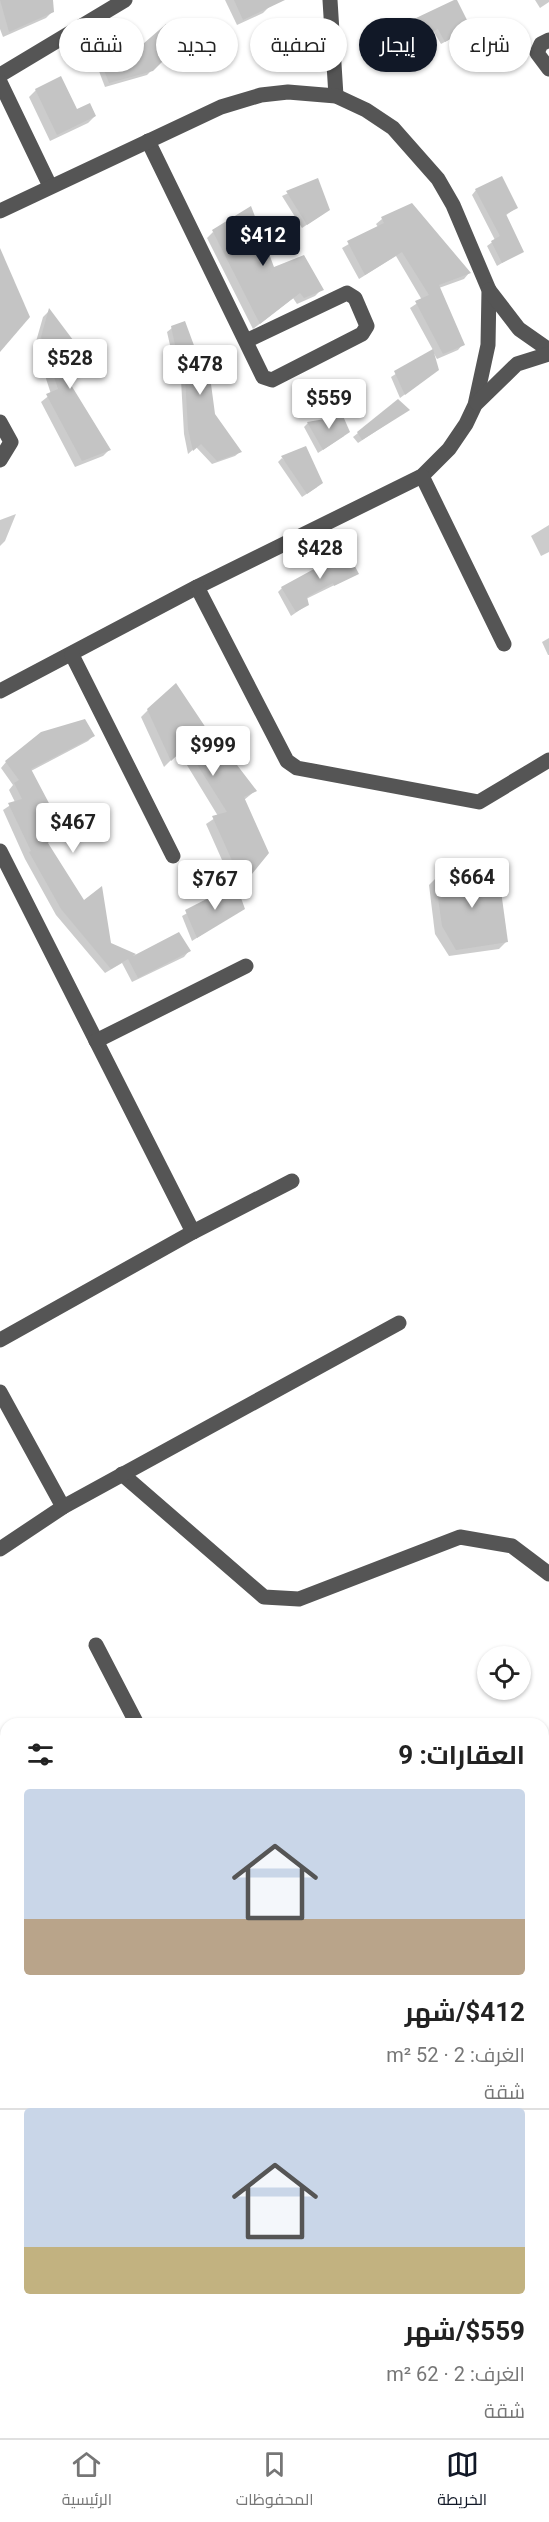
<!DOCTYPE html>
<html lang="ar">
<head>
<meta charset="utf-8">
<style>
  body { margin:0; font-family:Roboto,Cairo,sans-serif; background:#f2f2f2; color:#222; direction:rtl; height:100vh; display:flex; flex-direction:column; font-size:22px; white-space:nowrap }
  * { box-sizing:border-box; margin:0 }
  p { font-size:20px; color:#767676 }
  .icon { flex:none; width:33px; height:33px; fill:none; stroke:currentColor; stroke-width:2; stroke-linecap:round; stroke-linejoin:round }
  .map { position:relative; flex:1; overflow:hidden; direction:ltr }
  .sheet { position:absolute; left:0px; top:1718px; width:549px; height:722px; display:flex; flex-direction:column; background:#fff; border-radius:18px 18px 0 0; box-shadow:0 2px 4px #0004; direction:rtl }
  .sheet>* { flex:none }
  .top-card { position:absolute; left:18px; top:18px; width:513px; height:54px; direction:rtl; display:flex; gap:12px }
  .fabs { position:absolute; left:477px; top:1646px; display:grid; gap:12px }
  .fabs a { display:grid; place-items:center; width:54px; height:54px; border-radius:50%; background:#fff; box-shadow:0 2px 4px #0004; font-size:30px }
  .price { position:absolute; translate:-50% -51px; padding:0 14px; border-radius:6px; background:#fff; color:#222; font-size:20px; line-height:39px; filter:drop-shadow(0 2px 3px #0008) }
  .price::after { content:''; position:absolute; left:50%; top:36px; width:18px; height:14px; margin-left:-9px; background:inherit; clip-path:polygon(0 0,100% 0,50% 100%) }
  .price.current { background:#111827; color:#fff }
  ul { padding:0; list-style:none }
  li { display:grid; align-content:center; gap:12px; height:318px; padding:0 24px }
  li+li { border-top:2px solid #e0e0e0 }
  li span { display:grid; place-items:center; height:186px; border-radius:6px; color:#555 }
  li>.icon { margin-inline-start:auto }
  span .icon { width:108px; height:108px; fill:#fffc; stroke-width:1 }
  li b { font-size:26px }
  h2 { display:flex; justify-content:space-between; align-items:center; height:72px; padding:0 24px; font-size:26px }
  .pill { padding:0 21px; border-radius:27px; background:#fff; box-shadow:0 2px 4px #0004; font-size:21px; line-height:54px }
  .pill.current { background:#111827; color:#fff }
  .tab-bar { display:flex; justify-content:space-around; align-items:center; height:84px; border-top:2px solid #e0e0e0; background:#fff; font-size:16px; color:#767676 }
  .tab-bar a { display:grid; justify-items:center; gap:3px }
  .tab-bar .current { color:#111827 }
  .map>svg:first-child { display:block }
  .shadow { fill:#0003 }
  .building { fill:#c4c4c4 }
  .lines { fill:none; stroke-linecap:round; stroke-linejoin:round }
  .path { stroke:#777; stroke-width:4; stroke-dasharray:1.5 3; stroke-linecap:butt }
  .minor { stroke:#555; stroke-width:15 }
</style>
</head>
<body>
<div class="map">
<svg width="549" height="2438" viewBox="0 0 549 2438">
  <rect width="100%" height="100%" fill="#fff"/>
  <g class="shadow">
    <path d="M0,0H52V12L46,18L3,37L0,29Z"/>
    <path d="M225,0H266L269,7L263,13L237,25Z"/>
    <path d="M535,0H549V2L540,8Z"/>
    <path d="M399,27L470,28L441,44L434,32L407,45Z"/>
    <path d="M396,29L404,46L401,47L394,31Z"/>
    <path d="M234,41L230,45L180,68L177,49L182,44Z"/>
    <path d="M175,47L147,75L105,87L97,66L101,62Z"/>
    <path d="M36,90L76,111L95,116L88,123L50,141L29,97Z"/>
    <path d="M317,180L323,214L302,228L282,196Z"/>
    <path d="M476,190L516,208L505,216L522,251L497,266L487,246L495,240L472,195Z"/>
    <path d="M382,219L469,273L464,279L439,288L463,344L458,350L437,359L433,352L432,374L400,398L391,377L433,350L410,308L422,300L396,256L359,279L342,248L378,227L376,224Z"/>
    <path d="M213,232L273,269L322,289L315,296L297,304L293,298L253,329L207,238Z"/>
    <path d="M49,311L89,364L67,382L109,450L103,456L75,467L41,402L51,394L35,345L43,317Z"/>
    <path d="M172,328L198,361L221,376L210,385L213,414L240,452L235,456L212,464L196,447L188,454L184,434L181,380L172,384L164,361L172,354L167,332Z"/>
    <path d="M408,410L358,443L353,437L358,433Z"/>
    <path d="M308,423L344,436L318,453L304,427Z"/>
    <path d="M282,458L317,487L302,497L278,462Z"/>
    <path d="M16,514L5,541L0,546V520Z"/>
    <path d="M549,525V552L541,556L531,536Z"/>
    <path d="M357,574L306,599L307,605L291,616L278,592L282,588Z"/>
    <path d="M549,638V655H548L542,642Z"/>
    <path d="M148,710L212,740L255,791L244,800L267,853L237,890L243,908L192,941L182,916L234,887L206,824L218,816L179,752L164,767L141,717Z"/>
    <path d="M93,736L88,741L31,771L46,843L110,944L130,959L189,951L184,957L132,982L122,963L105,973L56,915L25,859L3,810L15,802L9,790L13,785L1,768L6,762Z"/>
    <path d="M435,879L506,942L499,949L449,956L435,934L429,885Z"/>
    <path d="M549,1970V2013L543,2016V1973Z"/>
    <path d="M6,2001V2045L0,2033V2004Z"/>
    <path d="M548,2240L549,2243V2316L543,2304V2243Z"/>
    <path d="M549,2324V2375L543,2378V2327Z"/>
  </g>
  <g class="building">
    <path d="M0,0H53L54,12L9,32Z"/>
    <path d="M234,0H285L243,20Z"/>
    <path d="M454,0H457L471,28L445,42L438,29L405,45L397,27Z"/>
    <path d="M221,20L236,41L184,65L181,43Z"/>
    <path d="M166,24L176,48L153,71L109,83L100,60L143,44Z"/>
    <path d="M61,76L77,109L90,103L96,116L57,135L35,89Z"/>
    <path d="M502,176L518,208L506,214L524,252L502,263L491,241L500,236L475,189Z"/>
    <path d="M318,178L330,210L307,225L286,191Z"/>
    <path d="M412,203L471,273L439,285L465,345L443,354L415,301L429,295L402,252L365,275L347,241L384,223L381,217Z"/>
    <path d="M251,206L274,267L304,255L324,290L304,298L300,293L260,324L212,230Z"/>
    <path d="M0,248L30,317L0,352Z"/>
    <path d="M49,308L91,364L68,380L111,450L82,461L46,394L58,389L41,337Z"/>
    <path d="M185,321L199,359L207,354L223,376L211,384L215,414L242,452L217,461L201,444L193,451L188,429L185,377L176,381L168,355L176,350L171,326Z"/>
    <path d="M433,349L439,370L405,395L394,371Z"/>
    <path d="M398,399L410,410L362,440L357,432Z"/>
    <path d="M343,416L350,432L323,450L307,422Z"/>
    <path d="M306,446L323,483L307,494L281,456Z"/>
    <path d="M347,551L359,574L334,586L333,583L307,597L309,605L296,612L281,587Z"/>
    <path d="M176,683L212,737L214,735L257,791L244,797L269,853L243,885L212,816L227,812L186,747L171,761L147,709Z"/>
    <path d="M85,719L95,736L31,769L61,826L48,843L84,900L102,886L111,943L136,954L133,956L179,932L191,951L138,978L128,959L111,969L61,909L29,852L31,851L8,803L22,799L14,783L19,780L5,761L41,732Z"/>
    <path d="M498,869L508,942L456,950L442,926L435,877Z"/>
    <path d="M236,884L245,909L197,938L185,910Z"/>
  </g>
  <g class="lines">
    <path class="path" d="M0,2334L6,2331"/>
    <g class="minor">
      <path d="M330,0L336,96"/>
      <path d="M549,40L541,44L537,53L549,69"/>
      <path d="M0,75L125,0"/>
      <path d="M0,82L50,186"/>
      <path d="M148,141L263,377L272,380L362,334L367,326L355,298L347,293L246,341"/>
      <path d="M0,211L221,107L261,95L288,92L336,96L366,110L393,128L438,179L453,205L489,290L488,345L475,405L466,424L449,449L422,476L197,587L0,691"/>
      <path d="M489,290L519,329L549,350"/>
      <path d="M477,403L517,364L549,354"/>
      <path d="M0,422L11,442L0,460"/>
      <path d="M422,476L504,644"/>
      <path d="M197,587L287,761L297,768L479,802L549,760"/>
      <path d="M72,655L173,856"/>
      <path d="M0,851L193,1232"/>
      <path d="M96,1041L246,966"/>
      <path d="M0,1340L193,1232L292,1181"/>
      <path d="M0,1392L63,1507"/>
      <path d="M122,1474L264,1597L299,1599L460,1537L512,1546L549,1574"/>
      <path d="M0,1549L63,1507L399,1323"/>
      <path d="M96,1645L137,1724"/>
      <path d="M0,1888L6,1885"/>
      <path d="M543,1917L549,1916"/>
      <path d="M0,2037L6,2049"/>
      <path d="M0,2393L6,2405"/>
      <path d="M543,2402L549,2399"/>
      <path d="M20,2433L23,2438"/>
      <path d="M197,2433L200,2438"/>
      <path d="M510,2433L513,2438"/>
      <path d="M472,2438L482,2433"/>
    </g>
  </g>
</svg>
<div class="fabs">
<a><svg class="icon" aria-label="locate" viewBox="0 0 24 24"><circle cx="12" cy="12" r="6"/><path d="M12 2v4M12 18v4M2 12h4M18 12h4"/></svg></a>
</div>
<b class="price current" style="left:263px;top:267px">$412</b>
<b class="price" style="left:70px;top:390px">$528</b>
<b class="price" style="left:200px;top:396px">$478</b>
<b class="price" style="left:329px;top:430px">$559</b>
<b class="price" style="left:320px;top:580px">$428</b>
<b class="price" style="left:213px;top:777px">$999</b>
<b class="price" style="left:73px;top:854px">$467</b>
<b class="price" style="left:472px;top:909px">$664</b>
<b class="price" style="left:215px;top:911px">$767</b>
<div class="top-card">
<a class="pill">شراء</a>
<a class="pill current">إيجار</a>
<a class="pill">تصفية</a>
<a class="pill">جديد</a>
<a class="pill">شقة</a>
</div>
<section class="sheet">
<h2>العقارات: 9<svg class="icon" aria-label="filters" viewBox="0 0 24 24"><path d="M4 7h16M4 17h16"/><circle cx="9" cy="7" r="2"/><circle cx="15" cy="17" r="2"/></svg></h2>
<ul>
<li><span style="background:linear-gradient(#c9d6e8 70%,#b9a48a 0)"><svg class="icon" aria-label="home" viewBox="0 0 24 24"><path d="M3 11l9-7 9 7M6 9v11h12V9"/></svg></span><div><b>$412/شهر</b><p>الغرف: 2 · 52 m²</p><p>شقة</p></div></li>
<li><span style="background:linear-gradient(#c9d6e8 75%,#c2b280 0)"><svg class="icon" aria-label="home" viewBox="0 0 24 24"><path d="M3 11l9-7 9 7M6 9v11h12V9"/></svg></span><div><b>$559/شهر</b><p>الغرف: 2 · 62 m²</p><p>شقة</p></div></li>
</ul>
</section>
</div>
<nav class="tab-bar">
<a class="current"><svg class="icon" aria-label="map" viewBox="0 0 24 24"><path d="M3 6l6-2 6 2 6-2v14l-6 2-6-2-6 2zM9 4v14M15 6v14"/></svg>الخريطة</a>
<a><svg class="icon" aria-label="saved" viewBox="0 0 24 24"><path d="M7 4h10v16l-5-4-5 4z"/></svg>المحفوظات</a>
<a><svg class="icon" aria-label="home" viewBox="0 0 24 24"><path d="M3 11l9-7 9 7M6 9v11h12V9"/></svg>الرئيسية</a>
</nav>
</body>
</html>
